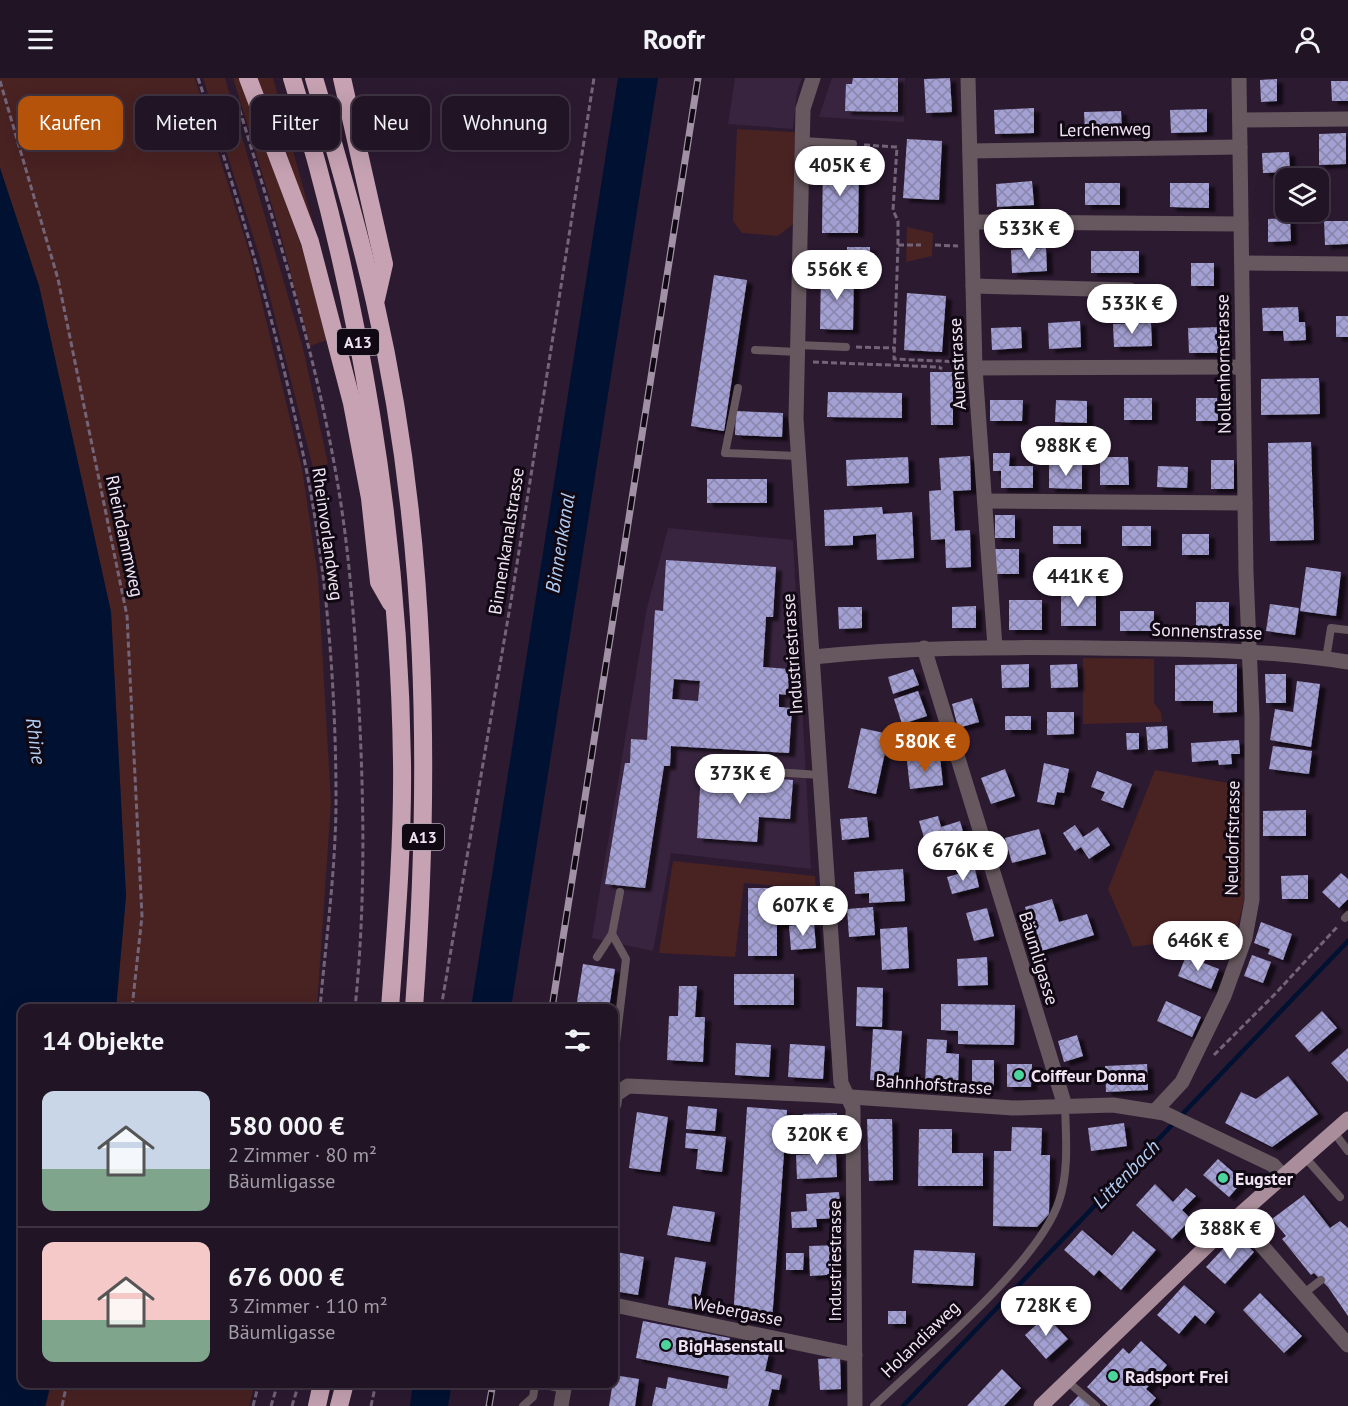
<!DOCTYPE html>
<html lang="de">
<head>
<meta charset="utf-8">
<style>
  body { margin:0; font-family:"PT Sans",sans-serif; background:#291d2d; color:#f1f3f6; height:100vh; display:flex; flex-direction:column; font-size:22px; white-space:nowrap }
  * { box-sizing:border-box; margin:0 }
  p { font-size:20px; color:#a29ea7 }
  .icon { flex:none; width:33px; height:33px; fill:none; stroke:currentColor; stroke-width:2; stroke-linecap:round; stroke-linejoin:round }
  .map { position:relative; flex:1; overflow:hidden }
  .side { position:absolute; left:18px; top:926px; width:600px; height:384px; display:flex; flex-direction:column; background:#211425; border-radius:12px; box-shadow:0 6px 24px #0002,0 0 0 2px #3e3342 }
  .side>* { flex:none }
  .hud { position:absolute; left:18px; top:18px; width:600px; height:54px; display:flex; gap:12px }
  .fabs { position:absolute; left:1275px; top:90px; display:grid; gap:12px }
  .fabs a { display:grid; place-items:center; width:54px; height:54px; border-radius:12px; background:#211425; box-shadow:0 6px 24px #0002,0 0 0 2px #3e3342; font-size:30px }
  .price { position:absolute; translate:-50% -51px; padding:0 14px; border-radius:21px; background:#fff; color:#222; font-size:20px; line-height:39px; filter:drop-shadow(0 2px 3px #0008) }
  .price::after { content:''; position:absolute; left:50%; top:36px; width:18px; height:14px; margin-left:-9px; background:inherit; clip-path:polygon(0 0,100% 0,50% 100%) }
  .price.current { background:#b45309; color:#fff }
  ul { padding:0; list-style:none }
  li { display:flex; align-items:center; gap:18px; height:150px; padding:0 24px }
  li+li { border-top:2px solid #3e3342 }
  li span { display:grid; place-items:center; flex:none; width:168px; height:120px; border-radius:12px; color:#555 }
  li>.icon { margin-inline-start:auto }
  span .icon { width:72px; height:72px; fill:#fffc; stroke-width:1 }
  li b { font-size:26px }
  h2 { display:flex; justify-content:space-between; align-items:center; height:72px; padding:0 24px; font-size:26px }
  .tag { padding:0 21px; border-radius:12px; background:#211425; box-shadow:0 6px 24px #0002,0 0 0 2px #3e3342; font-size:21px; line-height:54px }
  .tag.current { background:#b45309; color:#fff }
  header { display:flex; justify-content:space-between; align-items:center; height:78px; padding:0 24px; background:#211425; font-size:27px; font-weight:800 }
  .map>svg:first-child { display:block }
  .built { fill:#39243f }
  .green { fill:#492222 }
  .water { fill:#001132 }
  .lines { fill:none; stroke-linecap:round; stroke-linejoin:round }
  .stream { stroke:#001132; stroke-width:4.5 }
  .building { fill:url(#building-cross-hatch); fill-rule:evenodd; filter:url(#shadow) }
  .path { stroke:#746478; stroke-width:3; stroke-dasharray:6 3; stroke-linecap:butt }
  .service { stroke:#66585e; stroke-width:8 }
  .minor { stroke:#66585e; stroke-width:15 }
  .primary { stroke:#aa8d9a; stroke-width:15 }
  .motorway { stroke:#c6a2b2; stroke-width:18 }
  .rail-casing { stroke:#a091a4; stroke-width:7 }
  .rail { stroke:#100812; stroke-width:4.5; stroke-dasharray:14; stroke-linecap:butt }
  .poi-dot { fill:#4bd49b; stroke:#100812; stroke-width:2 }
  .labels { text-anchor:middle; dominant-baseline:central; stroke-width:6; stroke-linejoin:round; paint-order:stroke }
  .shield { fill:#100812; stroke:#ada2b0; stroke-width:1.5 }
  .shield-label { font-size:16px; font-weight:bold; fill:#f0e4f3 }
  .street-label { font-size:18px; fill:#f0e4f3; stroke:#100812 }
  .poi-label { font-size:18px; font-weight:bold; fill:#f0e4f3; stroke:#100812; text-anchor:start }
  .water-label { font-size:20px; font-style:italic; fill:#b1cdf3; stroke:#100812 }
</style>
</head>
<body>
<header><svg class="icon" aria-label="menu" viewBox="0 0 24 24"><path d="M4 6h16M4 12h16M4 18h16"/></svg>Roofr<svg class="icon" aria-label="person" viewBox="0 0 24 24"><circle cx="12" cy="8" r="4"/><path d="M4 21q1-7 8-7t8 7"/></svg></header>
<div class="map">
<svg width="1348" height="1328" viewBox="0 0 1348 1328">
  <defs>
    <pattern id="building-cross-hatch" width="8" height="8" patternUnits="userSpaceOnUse" patternTransform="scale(1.5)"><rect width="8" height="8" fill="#a3a0d3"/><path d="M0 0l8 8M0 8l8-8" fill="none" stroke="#8884aa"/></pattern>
    <filter id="shadow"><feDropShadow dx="6" dy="4" stdDeviation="1.5" flood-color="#0009"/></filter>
  </defs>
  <rect width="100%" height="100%" fill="#2c1a31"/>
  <g class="built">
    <path d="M735,0H802L797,14L793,51L728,46Z"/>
    <path d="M832,0H905L904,44L819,39Z"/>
    <path d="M668,450L793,462L811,791L671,775L653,873L592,860L647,530Z"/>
  </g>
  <g class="green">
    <path d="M0,0H195L251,180L302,390L318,499L331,724L317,930H116L126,818L111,534L39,208L0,90Z"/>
    <path d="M203,0H225L303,270L328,386L313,390L260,180Z"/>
    <path d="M233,0H240L303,173L327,262L310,268L280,154Z"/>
    <path d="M257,0H273L322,178L320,177L287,76Z"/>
    <path d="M737,51L795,54L793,146L778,158L742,155L733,143Z"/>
    <path d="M907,149L933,155L932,178L906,184Z"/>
    <path d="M1083,580L1154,581V625L1161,634L1162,644L1083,646Z"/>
    <path d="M1155,692L1234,706L1243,713L1244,823L1236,854L1133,869L1108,811Z"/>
    <path d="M673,783L815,798L817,826L796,827V818H782L781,808L744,805L735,879L659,875Z"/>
    <path d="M51,1305H255L249,1328H46Z"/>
  </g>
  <g class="water">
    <path d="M618,0H658L511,930H471Z"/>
    <path d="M0,90L39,208L111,534L126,818L116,930H22V1305H51L45,1328H0Z"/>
    <path d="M413,1305H452L448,1328H410Z"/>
  </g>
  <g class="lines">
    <path class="stream" d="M903,1328L1348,863"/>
  </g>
  <g class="building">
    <path d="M853,0H898V34L845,33L846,6H852Z"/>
    <path d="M950,0L952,34L926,35L924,1Z"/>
    <path d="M1277,1V23L1261,24L1260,2Z"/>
    <path d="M1331,3H1348V23H1332Z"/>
    <path d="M1034,30V55L995,56L994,32Z"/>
    <path d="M1207,31V54L1171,55L1170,32Z"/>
    <path d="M1121,33L1122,54L1085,55L1084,34Z"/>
    <path d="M1346,55V86L1319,87V56Z"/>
    <path d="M907,61L942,63L939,122L903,120Z"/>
    <path d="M1289,74L1290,94L1263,95L1262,75Z"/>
    <path d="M823,84H859L858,155H822Z"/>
    <path d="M1032,103L1034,127L997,129L996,106Z"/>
    <rect x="1085" y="105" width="35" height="22"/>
    <path d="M1170,105H1209V130L1170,129Z"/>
    <path d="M1290,140L1291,163L1268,164V141Z"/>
    <path d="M1324,143H1348V166L1325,167Z"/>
    <path d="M847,169H870V181L847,180Z"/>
    <path d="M1046,170L1047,193L1012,195L1011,172Z"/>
    <rect x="1091" y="173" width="48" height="22"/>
    <rect x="1191" y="185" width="23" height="23"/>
    <path d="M821,194H854L853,252L820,251Z"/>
    <path d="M714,197L747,202L724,353L691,348Z"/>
    <path d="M907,215L946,218L942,274L904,272Z"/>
    <path d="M1298,229L1299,244H1305L1306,262L1284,263L1283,253H1263L1262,230Z"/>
    <rect x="1336" y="238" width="12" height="21"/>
    <path d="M1080,243L1081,269L1049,271L1048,245Z"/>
    <path d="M1151,245L1152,268L1114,269L1113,246Z"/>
    <path d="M1021,249L1022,270L992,272L991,250Z"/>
    <path d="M1220,249V275H1189L1188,250Z"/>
    <path d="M930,294H953V347H931Z"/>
    <path d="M1319,300L1320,336L1261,337V301Z"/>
    <path d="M828,314L902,315V340L827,339Z"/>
    <rect x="1124" y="320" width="28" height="22"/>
    <path d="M1196,320H1217L1218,343H1196Z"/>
    <path d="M990,322H1023L1022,343H990Z"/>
    <path d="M1056,322L1087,323V345L1055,344Z"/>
    <path d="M736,333L783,335L782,359L735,357Z"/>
    <path d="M1311,364L1314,462L1270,463L1268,365Z"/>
    <path d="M993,375H1010L1009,388H1033V410H1001V393H993Z"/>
    <path d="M970,378L971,412L953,413L955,453L970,452L971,489L946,490L945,461L931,462L929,413L941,412L939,380Z"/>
    <path d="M908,379L909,405L847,408L846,382Z"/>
    <path d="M1100,379H1128L1129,407H1100Z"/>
    <rect x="1211" y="382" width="23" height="29"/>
    <path d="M1049,387H1082V411L1049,410Z"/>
    <path d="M1158,388L1188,389L1187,410L1157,409Z"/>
    <rect x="707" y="401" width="60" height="24"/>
    <path d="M882,429L883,436L912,434L914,480L877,482L876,456L853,458V467L825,468L824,432Z"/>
    <rect x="995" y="437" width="20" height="23"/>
    <rect x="1053" y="448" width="28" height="18"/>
    <rect x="1122" y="448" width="29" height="20"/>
    <rect x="1182" y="456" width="27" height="21"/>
    <rect x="995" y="471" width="24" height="25"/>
    <path d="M666,482L776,489L773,539H766L763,589L789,591L788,617L779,616V629L792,630L789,675L671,668L670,688H664L645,810L605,806L625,685H630L631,661L647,662L655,532L663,533ZM674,601L700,603L698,623L672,621Z"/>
    <path d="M1306,489L1341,494L1336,538L1300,533Z"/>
    <rect x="1061" y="511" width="35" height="37"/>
    <rect x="1009" y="522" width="33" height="30"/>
    <rect x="1196" y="524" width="33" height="28"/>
    <path d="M1270,526L1299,530L1295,557L1266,553Z"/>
    <path d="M976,528V550H952V529Z"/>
    <path d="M838,529H862V550L839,551Z"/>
    <rect x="1120" y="533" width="34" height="20"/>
    <path d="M1029,586V609L1002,610L1001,587Z"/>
    <path d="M1077,586L1078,609L1051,610L1050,587Z"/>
    <path d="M1237,586V634L1213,635V623H1175V587Z"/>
    <path d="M913,591L919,607L893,616L888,599Z"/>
    <path d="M1265,596H1286V625H1266Z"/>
    <path d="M1297,603L1320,606L1311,669L1270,662L1275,631L1293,634Z"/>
    <path d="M918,613L927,638L902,646L894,621Z"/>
    <path d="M972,620L979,644L958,650L952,626Z"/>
    <path d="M1047,634H1074V656L1047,657Z"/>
    <rect x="1005" y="638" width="26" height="14"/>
    <path d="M1167,648L1168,670L1148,672L1146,649Z"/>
    <path d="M861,650L889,656L876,716L848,710Z"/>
    <path d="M1126,655H1139V671L1127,672Z"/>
    <path d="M1239,662L1240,676H1231L1232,686L1219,687L1218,682L1192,684L1191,665Z"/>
    <path d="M1273,668L1312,673L1309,696L1269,691Z"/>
    <path d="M940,679L943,707L910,711L907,683Z"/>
    <path d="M1044,685L1069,691L1064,715L1057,714L1054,727L1037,724Z"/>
    <path d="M1005,691L1015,718L991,726L981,700Z"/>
    <path d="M1097,693L1132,706L1123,730L1101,722L1105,714L1091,709Z"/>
    <path d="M701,695L793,702L790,741L759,739L757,764L697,760Z"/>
    <path d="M1306,732V758H1263V733Z"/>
    <path d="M938,738L941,749L960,743L965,761L928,773L919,743Z"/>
    <path d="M867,739L869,759L842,762L840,741Z"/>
    <path d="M1075,747L1083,759L1098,749L1110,767L1089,781L1081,769L1075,773L1063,755Z"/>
    <path d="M1039,751L1046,776L1012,785L1005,760Z"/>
    <path d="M903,791L905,823L869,825V815L855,816L854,794Z"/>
    <path d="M975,791L979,809L952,816L947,799Z"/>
    <path d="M1341,795L1348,801V821L1339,830L1322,814Z"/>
    <path d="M1308,797V821H1282L1281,798Z"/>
    <path d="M748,810H777V822L791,823V847H777V878H748Z"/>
    <path d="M1052,821L1059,844L1087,836L1094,857L1038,874L1025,829Z"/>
    <path d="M873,829L875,857L849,859L847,831Z"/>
    <path d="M987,830L994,858L974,863L966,835Z"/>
    <path d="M1261,844L1292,856L1283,882L1268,876L1270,871L1254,865Z"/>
    <path d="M814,845L816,870L791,872L789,848Z"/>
    <path d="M907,849L909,890L882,892L880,851Z"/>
    <path d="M1252,877L1271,884L1263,905L1244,898Z"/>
    <path d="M1186,878L1219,891L1211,911L1178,898Z"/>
    <path d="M987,879L988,907L958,908L957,881Z"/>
    <path d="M583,886L615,891L609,930H576Z"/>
    <rect x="734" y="896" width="60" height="31"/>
    <path d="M679,908H697L695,939H705L703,984L667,982L669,938H678Z"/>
    <path d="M857,909L883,910L882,949L856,948Z"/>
    <path d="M1166,923L1201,939L1192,959L1157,943Z"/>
    <path d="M941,926L1015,927L1014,967L958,966V953L941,952Z"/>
    <path d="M1322,933L1337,950L1309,974L1295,958Z"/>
    <path d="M873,951L902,953L898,1004L870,1002Z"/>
    <path d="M1077,957L1083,978L1064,984L1058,963Z"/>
    <path d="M927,961L947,962L946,975L959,976L958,1007L925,1006Z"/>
    <path d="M736,965L771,967L769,999L735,997Z"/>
    <path d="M790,966L825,968L823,1001L788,999Z"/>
    <path d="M1348,970V1004L1331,985Z"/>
    <path d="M972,982H994V1009L972,1008Z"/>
    <path d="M1007,986H1032L1031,1009H1007Z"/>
    <path d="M1147,986L1148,1012L1106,1014L1105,988Z"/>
    <path d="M1288,998L1318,1036L1272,1069L1225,1045L1241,1014L1256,1021Z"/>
    <path d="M688,1028L717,1031L715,1053L686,1051Z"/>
    <path d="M747,1029L787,1032L772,1243L733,1240Z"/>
    <path d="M637,1034L668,1039L660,1094L629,1090Z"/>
    <path d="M837,1035L839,1065L805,1067L803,1036Z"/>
    <path d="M867,1041H892L893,1102L869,1103Z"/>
    <path d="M1124,1045L1127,1068L1091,1073L1088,1050Z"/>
    <path d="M1012,1049L1042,1050L1041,1077H1050L1049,1136L1037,1149L993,1148L994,1073H1011Z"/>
    <path d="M919,1051H952V1075H983V1108H918Z"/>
    <path d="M686,1055L726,1059L722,1094L696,1091L698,1071L685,1070Z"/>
    <path d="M836,1075L837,1099L797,1101L796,1077Z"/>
    <path d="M1218,1081L1243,1103L1229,1119L1203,1097Z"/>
    <path d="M1155,1106L1173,1124L1186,1110L1196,1118L1182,1132L1191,1141L1172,1161L1136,1127Z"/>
    <path d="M839,1114L841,1140L816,1141L817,1149L792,1150L791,1134L807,1133L806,1116Z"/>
    <path d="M1304,1117L1330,1150L1340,1143L1348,1150V1238L1328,1209L1314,1195L1311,1197L1282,1161L1286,1158L1272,1141Z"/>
    <path d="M673,1128L715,1134L710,1164L667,1157Z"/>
    <path d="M1082,1152L1112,1178L1133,1153L1156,1172L1121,1212L1099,1192L1094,1198L1064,1172Z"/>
    <path d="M1236,1157L1254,1174L1225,1206L1206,1189Z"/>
    <path d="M840,1167L841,1196L810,1198L809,1168Z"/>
    <path d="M914,1172L975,1175L973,1208L912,1205Z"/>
    <path d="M616,1174L644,1179L638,1217L614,1213Z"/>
    <path d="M786,1175H804L803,1192H786Z"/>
    <path d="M675,1179L706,1184L698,1232L668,1227Z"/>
    <path d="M1184,1207L1215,1234L1205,1246L1195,1237L1179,1256L1157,1237Z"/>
    <path d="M1260,1215L1302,1258L1284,1275L1243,1232Z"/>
    <rect x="888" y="1233" width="18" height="13"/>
    <path d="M1046,1238L1068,1261L1046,1281L1025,1257Z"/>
    <path d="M643,1243L730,1260L728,1267L769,1275L765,1293L782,1297L779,1312L772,1311L768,1328H652L656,1309L666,1311L668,1299L727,1311L729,1298L636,1280Z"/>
    <path d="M1141,1263L1167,1287L1146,1311L1156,1320L1149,1328H1108L1087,1309L1123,1270L1129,1276Z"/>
    <path d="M840,1280L841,1311L820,1312L818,1281Z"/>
    <path d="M1002,1291L1021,1310L1004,1328H967Z"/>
    <path d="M614,1297L639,1301L635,1328H609Z"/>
    <path d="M1080,1316L1092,1328H1069Z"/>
  </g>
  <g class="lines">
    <g class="path">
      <path d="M198,0C241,127 279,258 306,390C327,494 336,615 336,721C336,790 326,861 320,930"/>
      <path d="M0,3L58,201L127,538L142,838L132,930"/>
      <path d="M237,23C273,142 312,262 334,385C348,459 354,535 358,611C364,717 366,824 355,930"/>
      <path d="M864,67L897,69L893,132L898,143V167L894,281L962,284"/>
      <path d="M898,167H921"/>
      <path d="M935,167L958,168"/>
      <path d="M856,269L894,270"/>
      <path d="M813,284L939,289L942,291"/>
      <path d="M441,930L512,517L594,0"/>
      <path d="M1214,977L1275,916L1338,848"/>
      <path d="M62,1328L67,1305"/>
      <path d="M253,1328L259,1305"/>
      <path d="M271,1328L278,1305"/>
      <path d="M292,1328L299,1305"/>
      <path d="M371,1328L376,1305"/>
    </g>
    <g class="service">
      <path d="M803,63L853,66"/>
      <path d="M798,267L846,269"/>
      <path d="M755,272L798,274"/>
      <path d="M738,310L725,375L798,378"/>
      <path d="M1326,581L1331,550L1348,552"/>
      <path d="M773,694L820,697"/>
      <path d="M1345,840L1348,837"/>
      <path d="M597,879L612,856"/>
      <path d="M615,1017L614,981L626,881L612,856L620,814"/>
      <path d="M1333,1053L1348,1073"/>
      <path d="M1304,1078L1340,1119"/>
      <path d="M1303,1216L1321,1202"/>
      <path d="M1067,1303L1096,1328"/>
      <path d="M536,1305L564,1311"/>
      <path d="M523,1328L533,1319L535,1307"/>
      <path d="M874,1328C924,1280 1039,1185 1059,1123C1069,1094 1066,1059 1065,1028"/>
    </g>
    <g class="minor">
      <path d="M813,0L803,31L796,341L841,1005L853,1030L855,1328"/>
      <path d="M968,0L975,290L995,569"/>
      <path d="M1240,42L1348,41"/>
      <path d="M970,73L1240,69"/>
      <path d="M972,144L1241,146"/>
      <path d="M1242,185L1348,186"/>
      <path d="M973,208L1130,212"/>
      <path d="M975,290L1243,289"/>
      <path d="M985,423L1245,425"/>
      <path d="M924,570L1065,1028"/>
      <path d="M813,579C907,569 1000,569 1094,570C1180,571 1263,571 1348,584"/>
      <path d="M614,1026L615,1017L628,1008L822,1017L1013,1030L1113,1027L1164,1035L1273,1087L1282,1097"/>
      <path d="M1155,1033L1182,1004L1224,918L1245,860L1252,822V638L1246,495L1239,0"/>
      <path d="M1237,1139L1348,1267"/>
      <path d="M614,1227L855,1277"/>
      <path d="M561,1328L565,1305"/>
    </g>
    <path class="primary" d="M1041,1328L1237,1139L1348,1041"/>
    <g class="motorway">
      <path d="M248,0L310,164L352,325L370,420L379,504L391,525"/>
      <path d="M292,0C360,218 399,456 402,684C403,766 396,849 390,930"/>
      <path d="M314,0C336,74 358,149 375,224C428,455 431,695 414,930"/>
      <path d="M342,0L384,186L376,221"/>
      <path d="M317,1328L322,1305"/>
      <path d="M339,1328L345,1305"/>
    </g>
    <defs>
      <g id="rail">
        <path d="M552,930L698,0"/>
        <path d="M489,1328L493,1305"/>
      </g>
    </defs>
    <use href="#rail" class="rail-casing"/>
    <use href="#rail" class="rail"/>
  </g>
  <g class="poi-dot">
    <circle cx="1019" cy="997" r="6"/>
    <circle cx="1223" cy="1100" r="6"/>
    <circle cx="666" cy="1267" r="6"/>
    <circle cx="1113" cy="1298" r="6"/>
  </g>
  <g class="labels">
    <g class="shield">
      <rect x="337" y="251" width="42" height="26" rx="4.5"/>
      <rect x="402" y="746" width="42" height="26" rx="4.5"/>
    </g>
    <g class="shield-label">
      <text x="358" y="264">A13</text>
      <text x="423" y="759">A13</text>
    </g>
    <g class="street-label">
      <text transform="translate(1105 51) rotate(-1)">Lerchenweg</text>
      <text transform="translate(957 286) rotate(-93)">Auenstrasse</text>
      <text transform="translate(1223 286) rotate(-91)">Nollenhornstrasse</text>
      <text transform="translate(328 456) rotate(82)">Rheinvorlandweg</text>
      <text transform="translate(125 458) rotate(78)">Rheindammweg</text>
      <text transform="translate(506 463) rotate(-81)">Binnenkanalstrasse</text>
      <text transform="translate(1207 553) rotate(2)">Sonnenstrasse</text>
      <text transform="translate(792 576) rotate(-94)">Industriestrasse</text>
      <text transform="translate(1232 760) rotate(-89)">Neudorfstrasse</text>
      <text transform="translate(1039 880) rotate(73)">Bäumligasse</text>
      <text transform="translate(934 1006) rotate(4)">Bahnhofstrasse</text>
      <text transform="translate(834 1183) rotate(-90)">Industriestrasse</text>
      <text transform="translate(738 1233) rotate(11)">Webergasse</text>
      <text transform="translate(920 1261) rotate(-44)">Holandiaweg</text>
    </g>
    <g class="poi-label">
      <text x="1031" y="997">Coiffeur Donna</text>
      <text x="1235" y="1100">Eugster</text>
      <text x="678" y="1267">BigHasenstall</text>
      <text x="1125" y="1298">Radsport Frei</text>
    </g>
    <g class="water-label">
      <text transform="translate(560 465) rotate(-81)">Binnenkanal</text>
      <text transform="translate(36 663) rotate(82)">Rhine</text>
      <text transform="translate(1126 1096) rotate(-46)">Littenbach</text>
    </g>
  </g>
</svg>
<div class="fabs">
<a><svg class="icon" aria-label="layers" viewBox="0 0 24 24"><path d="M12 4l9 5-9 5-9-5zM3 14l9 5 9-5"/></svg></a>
</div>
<b class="price" style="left:840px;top:119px">405K €</b>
<b class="price" style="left:1029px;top:182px">533K €</b>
<b class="price" style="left:837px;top:223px">556K €</b>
<b class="price" style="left:1132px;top:257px">533K €</b>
<b class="price" style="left:1066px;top:399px">988K €</b>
<b class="price" style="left:1078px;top:530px">441K €</b>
<b class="price current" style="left:925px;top:695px">580K €</b>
<b class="price" style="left:740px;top:727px">373K €</b>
<b class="price" style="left:963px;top:804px">676K €</b>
<b class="price" style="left:803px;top:859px">607K €</b>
<b class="price" style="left:1198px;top:894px">646K €</b>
<b class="price" style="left:817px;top:1088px">320K €</b>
<b class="price" style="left:1230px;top:1182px">388K €</b>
<b class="price" style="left:1046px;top:1259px">728K €</b>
<div class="hud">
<a class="tag current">Kaufen</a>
<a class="tag">Mieten</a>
<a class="tag">Filter</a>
<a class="tag">Neu</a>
<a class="tag">Wohnung</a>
</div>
<section class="side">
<h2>14 Objekte<svg class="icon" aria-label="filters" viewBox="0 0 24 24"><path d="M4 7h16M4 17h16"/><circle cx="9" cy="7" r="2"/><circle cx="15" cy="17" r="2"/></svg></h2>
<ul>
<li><span style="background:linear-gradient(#c9d6e8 65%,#7fa58c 0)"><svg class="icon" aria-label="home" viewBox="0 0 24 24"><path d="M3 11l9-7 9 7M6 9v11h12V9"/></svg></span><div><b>580 000 €</b><p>2 Zimmer · 80 m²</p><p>Bäumligasse</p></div></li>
<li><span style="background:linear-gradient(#f6c9c9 65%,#7fa58c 0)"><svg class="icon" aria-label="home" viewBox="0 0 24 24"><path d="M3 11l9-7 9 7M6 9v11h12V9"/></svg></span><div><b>676 000 €</b><p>3 Zimmer · 110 m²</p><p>Bäumligasse</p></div></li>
</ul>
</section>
</div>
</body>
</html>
